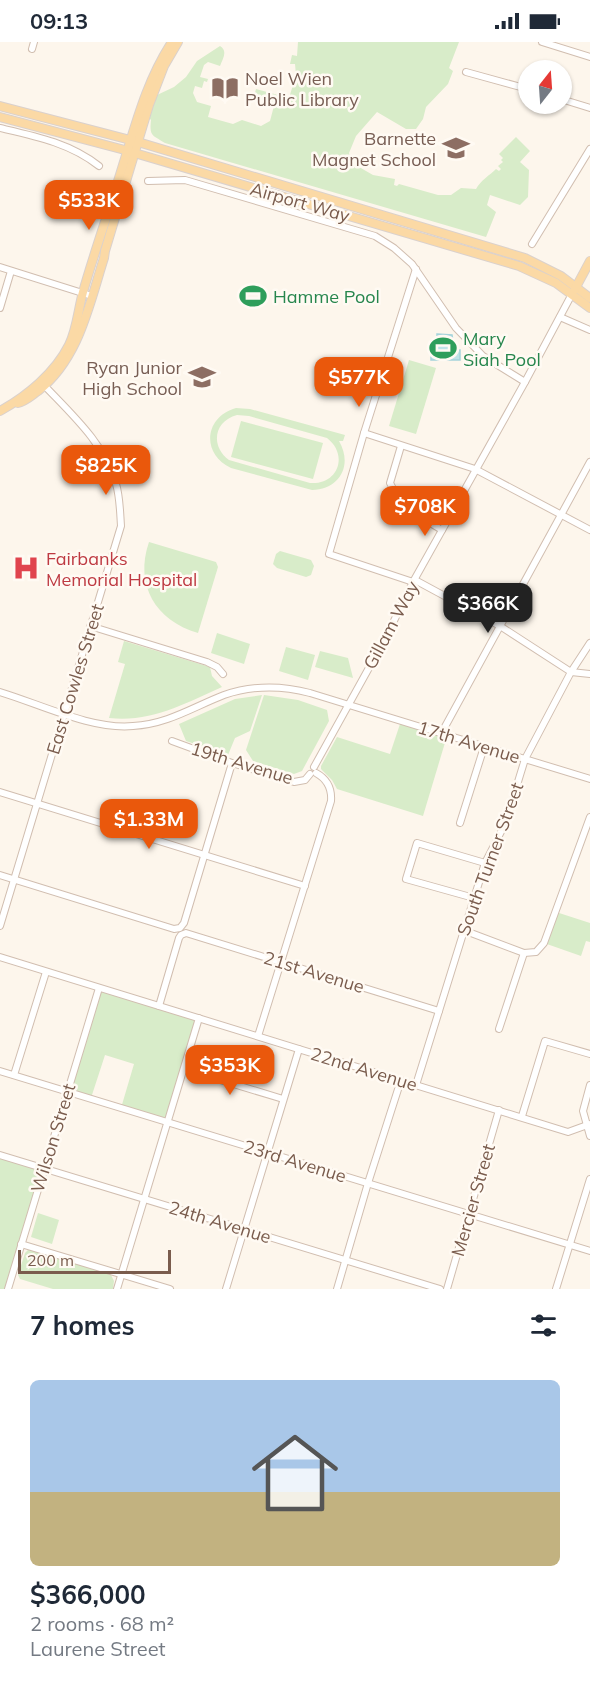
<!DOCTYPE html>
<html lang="en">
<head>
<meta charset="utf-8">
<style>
  body { margin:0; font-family:Mulish,sans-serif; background:#f6f6f7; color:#1f2937; height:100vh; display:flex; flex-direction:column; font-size:22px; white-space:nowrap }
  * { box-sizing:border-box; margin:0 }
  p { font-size:20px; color:#747a83 }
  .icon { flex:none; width:33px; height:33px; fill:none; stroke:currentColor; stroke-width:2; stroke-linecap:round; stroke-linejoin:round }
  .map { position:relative; height:1247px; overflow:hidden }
  .details { display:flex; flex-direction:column; background:#fff; flex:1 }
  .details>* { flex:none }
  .needle { width:39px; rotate:17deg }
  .fabs { position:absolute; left:518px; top:18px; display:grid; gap:12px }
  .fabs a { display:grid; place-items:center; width:54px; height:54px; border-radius:50%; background:#fff; box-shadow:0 2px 4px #0004; font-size:30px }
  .scale { position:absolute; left:18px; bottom:15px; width:153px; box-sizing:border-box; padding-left:6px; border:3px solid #7a5c4d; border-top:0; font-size:16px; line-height:21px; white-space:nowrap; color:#7a5c4d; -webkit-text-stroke:4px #fffaf3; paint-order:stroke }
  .price { position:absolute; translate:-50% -51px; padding:0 14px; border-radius:12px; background:#ea580c; color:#fff; font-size:20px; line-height:39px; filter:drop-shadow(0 2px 3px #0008) }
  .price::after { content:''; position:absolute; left:50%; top:36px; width:18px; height:14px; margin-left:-9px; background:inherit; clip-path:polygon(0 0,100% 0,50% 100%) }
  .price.active { background:#222; color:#fff }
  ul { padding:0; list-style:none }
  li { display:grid; align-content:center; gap:12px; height:318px; padding:0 30px }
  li+li { border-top:2px solid #e0e1e3 }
  li span { display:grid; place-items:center; height:186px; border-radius:9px; color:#555 }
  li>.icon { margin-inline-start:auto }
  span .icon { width:108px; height:108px; fill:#fffc; stroke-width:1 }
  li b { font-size:26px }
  h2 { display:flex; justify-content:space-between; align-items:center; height:72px; padding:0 30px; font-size:26px }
  .status { display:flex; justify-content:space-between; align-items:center; height:42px; padding:0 30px; background:#fff; direction:ltr }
  .status svg { height:16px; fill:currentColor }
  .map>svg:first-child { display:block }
  .green { fill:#d8ecc9; fill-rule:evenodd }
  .water { fill:#bfe3e8; stroke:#a5d3da; stroke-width:1.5 }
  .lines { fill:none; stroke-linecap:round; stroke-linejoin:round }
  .minor-casing { stroke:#d1beb0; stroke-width:8 }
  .major-casing { stroke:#dad1cd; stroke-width:10 }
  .minor { stroke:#fff; stroke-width:6 }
  .major { stroke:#fbd9a5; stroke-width:8 }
  .labels { text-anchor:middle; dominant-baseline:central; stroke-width:5; stroke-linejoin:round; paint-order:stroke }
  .education-label { font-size:18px; fill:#785e54; stroke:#fffaf3; text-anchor:end }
  .street-label { font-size:18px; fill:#7a5c4d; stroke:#fffaf3 }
  .leisure-label { font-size:18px; fill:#27864d; stroke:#fffaf3; text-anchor:start }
  .health-label { font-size:18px; fill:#be3a42; stroke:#fffaf3; text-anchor:start }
</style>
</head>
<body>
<div class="status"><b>09:13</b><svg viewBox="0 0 49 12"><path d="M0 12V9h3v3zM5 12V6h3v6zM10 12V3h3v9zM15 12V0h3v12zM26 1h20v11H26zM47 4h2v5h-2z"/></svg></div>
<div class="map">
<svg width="590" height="1247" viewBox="0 0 590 1247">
  <rect width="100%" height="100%" fill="#fdf6ec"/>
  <g class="green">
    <path d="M298,0H459L449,26L453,29L448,42L426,65L423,77L416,87H406L377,70L356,94L349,111L352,121L373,133L395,137L394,143L397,144L399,142L438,153H451L461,146L476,147C481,138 490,133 496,127L499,129L501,127L498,124L503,120L501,118L503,116L499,112L516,95L530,109L520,120L529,128L528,155L520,163L490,153L487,163L496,170L486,195L165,101C153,93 149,95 151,78L149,76L157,53L174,45L186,35L197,19L220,4C228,9 223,16 220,24L208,20L204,23L200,35L208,37L207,40L204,39L202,46L195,44L193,51L197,60L211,64L208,75L233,82L242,78L261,84L270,79L275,60L254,54L256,47L289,56L296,33L295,22H290L292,13L297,14Z"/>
    <path d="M409,318L436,326L416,392L389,384Z"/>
    <path d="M236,366L250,367L345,393L343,399H339C353,423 340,447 312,448L231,426C201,412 204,375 236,366ZM237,373L249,374L327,396C349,413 338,443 310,441L229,418C210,404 214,379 237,373Z"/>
    <path d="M241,379L323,401L313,437L231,415Z"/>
    <path d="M149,500L216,520L218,525L198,591C156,579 134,543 149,500Z"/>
    <path d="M280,509L311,518L314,524L311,533L306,535L277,526L273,522L276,512Z"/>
    <path d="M217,591L250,602L244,622L211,611Z"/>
    <path d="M124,599L210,625L212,634L222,645C186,661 151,681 109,676L125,622L118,620Z"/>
    <path d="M286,605L315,613L308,638L279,629Z"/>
    <path d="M320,609L348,616L353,636L315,625Z"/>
    <path d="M262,653L250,689L235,696L228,713L186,699L179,682L235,657Z"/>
    <path d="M264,653L298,658L327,668L329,679L302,729L294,732L253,719L246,708Z"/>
    <path d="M401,679L447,694L423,774L337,747L332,738L321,727V724L337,695L390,712Z"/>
    <path d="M556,870L590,881V900L586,899L581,914L544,901Z"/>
    <path d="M99,946L199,976L168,1080L121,1066L134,1022L105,1013L91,1056L68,1049Z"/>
    <path d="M0,1113L44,1126L10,1239L5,1247H0Z"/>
    <path d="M38,1171L59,1178L52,1202L31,1195Z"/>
    <path d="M28,1208L42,1210L111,1233L114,1239L113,1247H53L20,1237L18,1233L25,1211Z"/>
  </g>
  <path class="water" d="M437,292L452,293L454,308H460V318H431V302H437Z"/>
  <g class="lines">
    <defs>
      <g id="minor">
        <path d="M542,0L590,15"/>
        <path d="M32,7L34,0"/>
        <path d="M466,30L528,47"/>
        <path d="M561,57L590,66"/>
        <path d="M0,86C35,94 70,101 99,124"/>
        <path d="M148,139L185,138L375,194L394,206L412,222L456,286L483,314L525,340"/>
        <path d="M532,202L590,107"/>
        <path d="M0,225L92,254"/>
        <path d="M0,266L11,229"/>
        <path d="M560,275L590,288"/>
        <path d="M364,391L475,427L590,488"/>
        <path d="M401,404L390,441L402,464L442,488"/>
        <path d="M415,538L500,584L571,630L590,632"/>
        <path d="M413,540L329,512L364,391L416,227"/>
        <path d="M90,584L207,620L217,625L223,632"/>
        <path d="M0,650C40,662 92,688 133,684C168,682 193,665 224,653C253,643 280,643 310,651L590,737"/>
        <path d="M441,692L590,420"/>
        <path d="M172,699L232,721L294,740L305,738L310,732"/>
        <path d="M314,725L385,597L413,540L525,340L572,252"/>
        <path d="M0,750L305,844"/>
        <path d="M460,781L484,705"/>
        <path d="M0,833L174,887L180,886L184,881L232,721"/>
        <path d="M474,856L406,837L417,801L485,821"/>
        <path d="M0,884L121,484C120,470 120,455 116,442C105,401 69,370 41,340"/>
        <path d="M463,888L524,911L536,910L544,901L590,775"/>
        <path d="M0,915L568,1090L590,1082"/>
        <path d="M159,964L179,896L181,893L186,891L439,969"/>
        <path d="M499,987L524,911"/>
        <path d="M258,994L331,759C332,746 327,737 316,731"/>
        <path d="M184,1027L283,1057"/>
        <path d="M0,1029L590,1209"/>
        <path d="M14,1033L46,930"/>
        <path d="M416,1043L485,821L505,782L525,717L571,630L590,601"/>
        <path d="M590,1043L583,1069L590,1094"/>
        <path d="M522,1074L545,999L590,1012"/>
        <path d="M0,1113L440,1247"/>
        <path d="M21,1202L170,1247"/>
        <path d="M8,1247L99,946"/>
        <path d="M117,1247L199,976"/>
        <path d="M226,1247L299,1007"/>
        <path d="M337,1247L368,1141L401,1038"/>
        <path d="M447,1247L499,1068"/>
        <path d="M556,1247L590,1137"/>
      </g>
      <g id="major">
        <path d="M0,64L138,100L525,216L561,234L590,256"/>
        <path d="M0,75L121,107L519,224L556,241L590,266"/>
        <path d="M575,247L590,219"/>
        <path d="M18,361C26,359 31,354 38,349C79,317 89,263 104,216L105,209L149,63L164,24L178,0"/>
        <path d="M0,369C27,354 55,331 69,303C77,287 78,268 83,250C95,208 110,166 123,123C136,81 147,38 172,0"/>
      </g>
    </defs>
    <use href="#minor" class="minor-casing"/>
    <use href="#major" class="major-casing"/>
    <use href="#minor" class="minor"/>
    <use href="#major" class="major"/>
  </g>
  <defs>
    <symbol id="library-bare" viewBox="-9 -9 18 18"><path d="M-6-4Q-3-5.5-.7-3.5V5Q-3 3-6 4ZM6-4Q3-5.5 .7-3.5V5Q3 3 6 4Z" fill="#8d6e63" stroke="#fffaf3" stroke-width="2.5" paint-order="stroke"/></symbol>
    <symbol id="school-bare" viewBox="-9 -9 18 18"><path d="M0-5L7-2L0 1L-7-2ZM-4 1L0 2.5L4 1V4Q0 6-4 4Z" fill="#8d6e63" stroke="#fffaf3" stroke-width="2.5" paint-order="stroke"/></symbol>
    <symbol id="stadium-bare" viewBox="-9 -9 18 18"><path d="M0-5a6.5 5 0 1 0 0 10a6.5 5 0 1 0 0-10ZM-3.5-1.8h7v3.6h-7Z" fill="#2e9e5b" stroke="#fffaf3" stroke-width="2.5" paint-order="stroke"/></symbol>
    <symbol id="hospital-bare" viewBox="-9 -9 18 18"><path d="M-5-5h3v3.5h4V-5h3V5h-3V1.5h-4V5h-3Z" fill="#e0444e" stroke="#fffaf3" stroke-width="2.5" paint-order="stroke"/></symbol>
  </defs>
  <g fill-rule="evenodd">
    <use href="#library-bare" x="206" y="27" width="38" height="38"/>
    <use href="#school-bare" x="437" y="87" width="38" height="38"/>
    <use href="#stadium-bare" x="234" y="235" width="38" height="38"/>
    <use href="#stadium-bare" x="424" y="287" width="38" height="38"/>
    <use href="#school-bare" x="183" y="316" width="38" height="38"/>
    <use href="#hospital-bare" x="7" y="507" width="38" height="38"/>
  </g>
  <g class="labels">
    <g class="education-label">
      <text x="245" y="36" text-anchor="start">Noel Wien<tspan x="245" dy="21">Public Library</tspan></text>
      <text x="436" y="96">Barnette<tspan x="436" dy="21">Magnet School</tspan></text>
      <text x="182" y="325">Ryan Junior<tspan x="182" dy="21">High School</tspan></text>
    </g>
    <g class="street-label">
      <text transform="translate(300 160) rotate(16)">Airport Way</text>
      <text transform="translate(391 583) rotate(-62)">Gillam Way</text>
      <text transform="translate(75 637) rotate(-73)">East Cowles Street</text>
      <text transform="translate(469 700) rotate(17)">17th Avenue</text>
      <text transform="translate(242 721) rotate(17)">19th Avenue</text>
      <text transform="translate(490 817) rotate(-70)">South Turner Street</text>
      <text transform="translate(314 930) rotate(17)">21st Avenue</text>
      <text transform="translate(364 1027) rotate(17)">22nd Avenue</text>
      <text transform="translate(53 1096) rotate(-73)">Wilson Street</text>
      <text transform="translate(295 1119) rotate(17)">23rd Avenue</text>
      <text transform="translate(473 1158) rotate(-74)">Mercier Street</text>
      <text transform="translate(220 1180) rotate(17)">24th Avenue</text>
    </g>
    <g class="leisure-label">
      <text x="273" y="254">Hamme Pool</text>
      <text x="463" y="296">Mary<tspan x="463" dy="21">Siah Pool</tspan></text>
    </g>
    <g class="health-label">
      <text x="46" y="516">Fairbanks<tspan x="46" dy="21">Memorial Hospital</tspan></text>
    </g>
  </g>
</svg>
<div class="fabs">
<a><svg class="needle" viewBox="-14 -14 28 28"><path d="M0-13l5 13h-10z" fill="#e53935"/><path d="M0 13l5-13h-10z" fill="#747a83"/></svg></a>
</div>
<div class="scale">200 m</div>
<b class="price" style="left:89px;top:189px">$533K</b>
<b class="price" style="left:359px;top:366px">$577K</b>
<b class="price" style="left:106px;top:454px">$825K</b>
<b class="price" style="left:425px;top:495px">$708K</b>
<b class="price active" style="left:488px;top:592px">$366K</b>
<b class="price" style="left:149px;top:808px">$1.33M</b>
<b class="price" style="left:230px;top:1054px">$353K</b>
</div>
<section class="details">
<h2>7 homes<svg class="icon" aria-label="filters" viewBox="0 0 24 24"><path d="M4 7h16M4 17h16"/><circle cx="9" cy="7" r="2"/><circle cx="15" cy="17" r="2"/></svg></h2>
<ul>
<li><span style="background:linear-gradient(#a9c7e8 60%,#c2b280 0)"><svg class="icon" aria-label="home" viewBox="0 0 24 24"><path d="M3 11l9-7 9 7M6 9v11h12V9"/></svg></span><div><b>$366,000</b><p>2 rooms · 68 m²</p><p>Laurene Street</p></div></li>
</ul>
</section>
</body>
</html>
